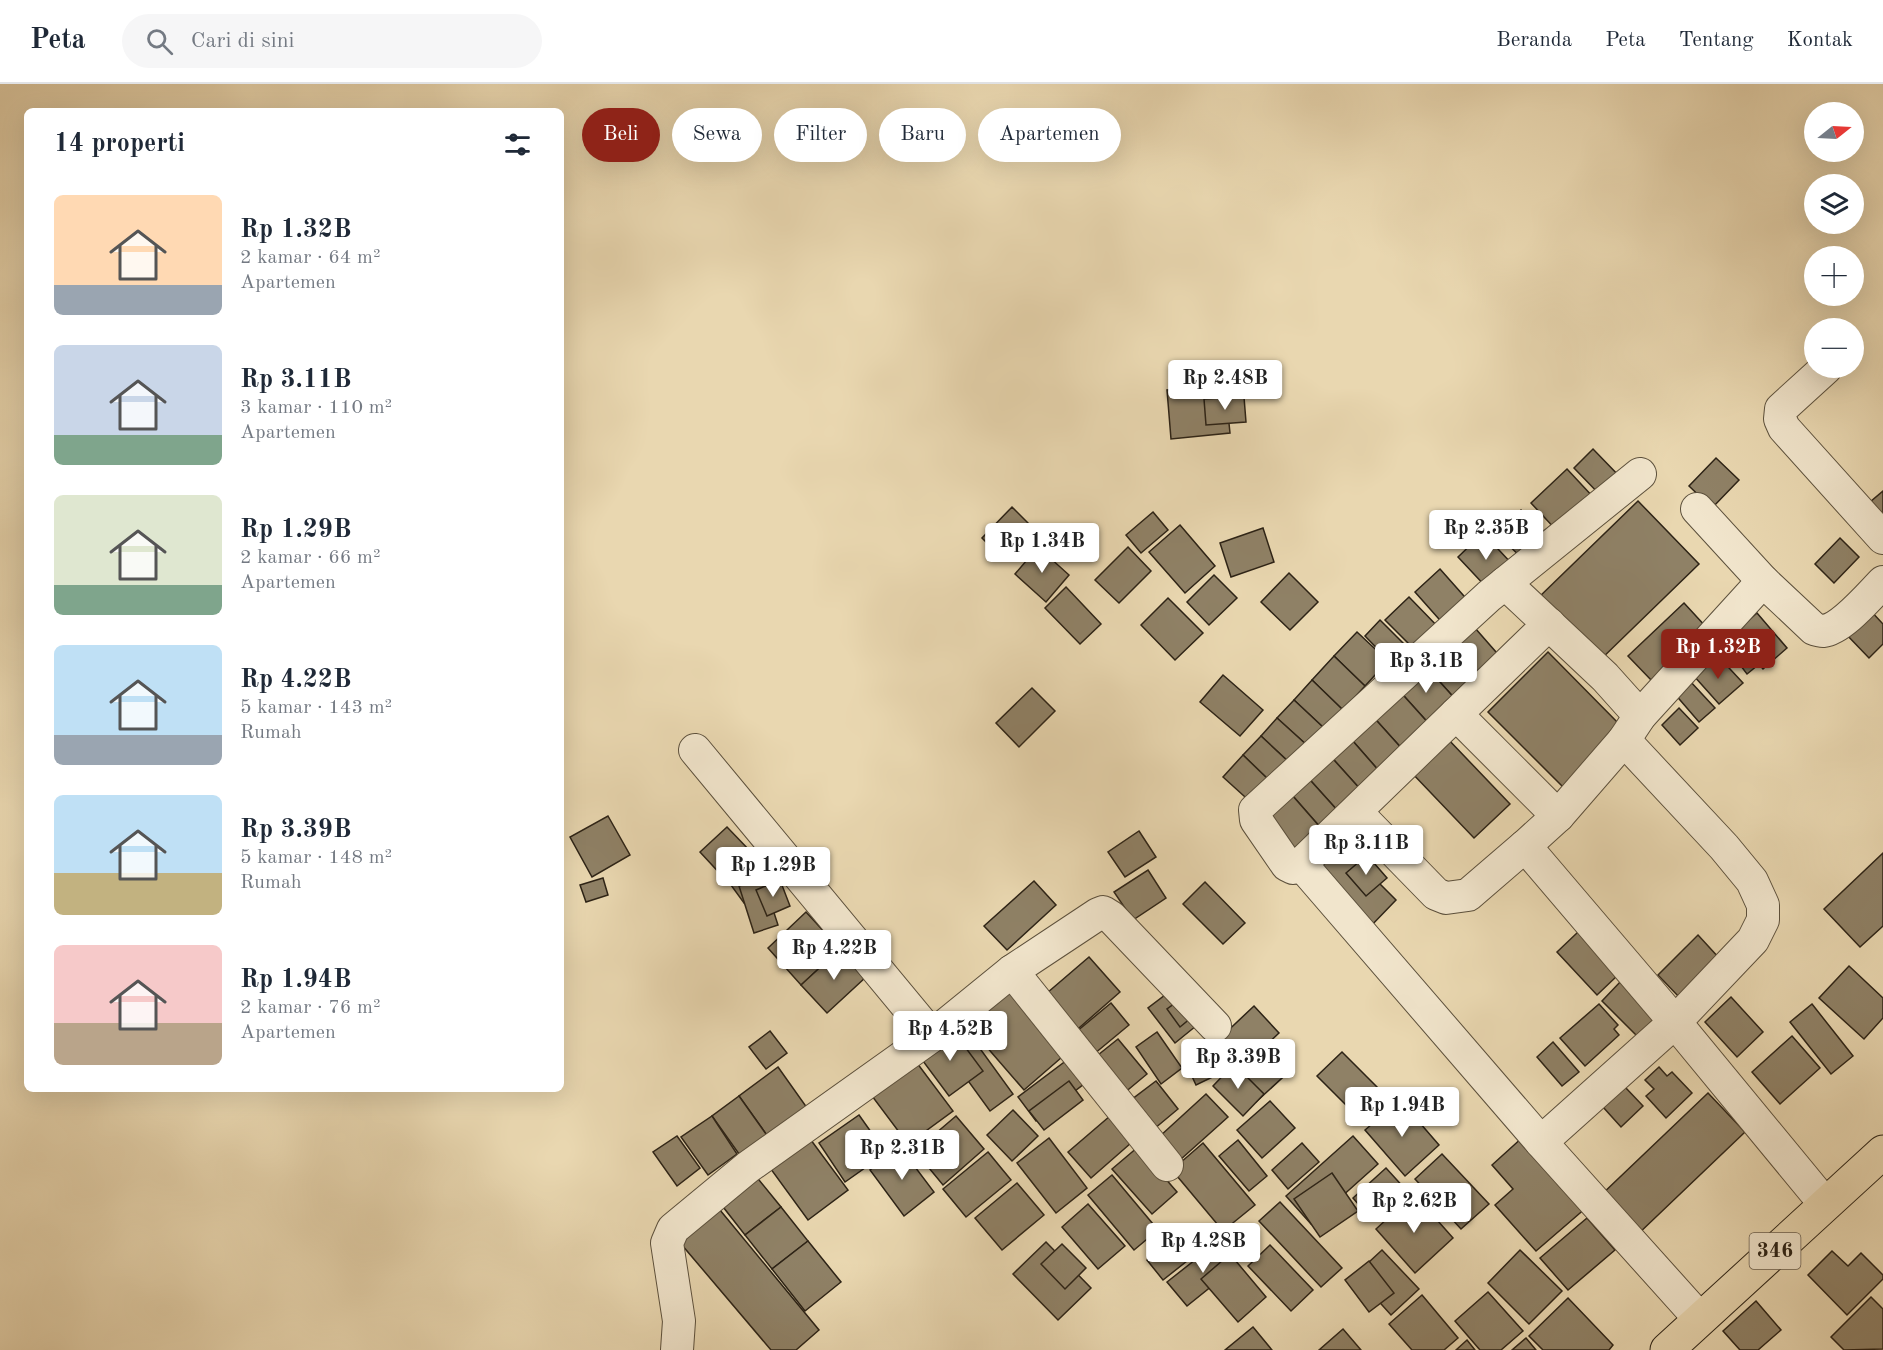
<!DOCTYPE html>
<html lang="id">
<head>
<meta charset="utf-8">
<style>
  body { margin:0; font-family:"Old Standard TT",serif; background:#f6f6f7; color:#1f2937; height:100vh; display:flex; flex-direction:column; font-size:22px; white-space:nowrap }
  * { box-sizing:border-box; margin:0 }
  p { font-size:20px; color:#747a83 }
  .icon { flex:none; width:33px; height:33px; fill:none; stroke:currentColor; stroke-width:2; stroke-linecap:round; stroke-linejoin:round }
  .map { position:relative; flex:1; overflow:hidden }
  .side { position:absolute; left:24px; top:24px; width:540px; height:984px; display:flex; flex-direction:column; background:#fff; border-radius:9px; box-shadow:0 6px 24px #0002 }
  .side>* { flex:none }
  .top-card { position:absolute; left:582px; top:24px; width:570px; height:54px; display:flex; gap:12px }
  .needle { width:39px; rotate:72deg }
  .fabs { position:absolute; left:1804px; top:18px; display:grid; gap:12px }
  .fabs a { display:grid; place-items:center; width:60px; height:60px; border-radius:50%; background:#fff; box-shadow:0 6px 24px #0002; font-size:30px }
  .price { position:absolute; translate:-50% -51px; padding:0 14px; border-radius:6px; background:#fff; color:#222; font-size:20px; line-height:39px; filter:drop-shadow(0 2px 3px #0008) }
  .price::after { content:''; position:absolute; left:50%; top:36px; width:18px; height:14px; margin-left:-9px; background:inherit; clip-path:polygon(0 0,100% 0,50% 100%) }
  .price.on { background:#8f2418; color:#fff }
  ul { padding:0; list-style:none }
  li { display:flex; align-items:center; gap:18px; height:150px; padding:0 30px }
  li span { display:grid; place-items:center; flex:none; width:168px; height:120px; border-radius:9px; color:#555 }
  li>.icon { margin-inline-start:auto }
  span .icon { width:72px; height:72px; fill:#fffc; stroke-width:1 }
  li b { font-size:26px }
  h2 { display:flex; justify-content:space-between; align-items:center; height:72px; padding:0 30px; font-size:26px }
  .pill { padding:0 21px; border-radius:27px; background:#fff; box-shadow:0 6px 24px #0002; font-size:21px; line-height:54px }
  .pill.on { background:#8f2418; color:#fff }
  header { display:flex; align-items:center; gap:36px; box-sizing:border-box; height:84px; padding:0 30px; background:#fff; border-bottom:2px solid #e0e1e3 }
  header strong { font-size:28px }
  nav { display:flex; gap:33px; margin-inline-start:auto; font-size:21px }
  .search { width:420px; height:54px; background:#f6f6f7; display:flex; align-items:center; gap:15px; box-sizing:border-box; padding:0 21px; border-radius:33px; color:#747a83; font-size:22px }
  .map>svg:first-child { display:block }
  .building { fill:#8f8166; stroke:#2d2316; stroke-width:1.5 }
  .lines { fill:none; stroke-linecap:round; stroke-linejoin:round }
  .street-casing { stroke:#5c503c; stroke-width:34 }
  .primary-casing { stroke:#2d2316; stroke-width:35 }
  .street { stroke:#f1e5cc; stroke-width:32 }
  .primary { stroke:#e9d7b0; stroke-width:33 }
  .labels { text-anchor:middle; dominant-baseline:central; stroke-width:5; stroke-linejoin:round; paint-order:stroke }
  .shield { fill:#f1e5cc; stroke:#685d4d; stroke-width:1.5 }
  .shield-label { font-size:21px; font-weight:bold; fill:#2d2316 }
</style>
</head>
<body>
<header>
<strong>Peta</strong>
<div class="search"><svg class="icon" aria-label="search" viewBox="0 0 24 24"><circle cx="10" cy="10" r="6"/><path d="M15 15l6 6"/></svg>Cari di sini</div>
<nav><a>Beranda</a><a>Peta</a><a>Tentang</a><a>Kontak</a></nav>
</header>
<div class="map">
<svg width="1883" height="1266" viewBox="0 0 1883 1266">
  <rect width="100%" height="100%" fill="#e9d7b0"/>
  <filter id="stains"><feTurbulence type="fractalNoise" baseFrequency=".00333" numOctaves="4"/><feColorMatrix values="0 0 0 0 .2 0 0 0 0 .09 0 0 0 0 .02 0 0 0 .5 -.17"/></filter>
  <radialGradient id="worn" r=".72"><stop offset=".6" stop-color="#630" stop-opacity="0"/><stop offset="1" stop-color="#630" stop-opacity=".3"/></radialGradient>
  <g class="building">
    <path d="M1225,301L1230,349L1171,355L1167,306Z"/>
    <path d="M1244,313L1246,338L1206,341L1204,315Z"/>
    <path d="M1593,365L1623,396L1604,415L1574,384Z"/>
    <path d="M1716,374L1739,396L1712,424L1689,402Z"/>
    <path d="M1567,385L1594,414L1558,448L1531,419Z"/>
    <path d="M1883,407V446L1864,423Z"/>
    <path d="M1638,417L1699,480L1596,580L1535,517Z"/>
    <path d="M1012,423L1035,446L1005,477L982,454Z"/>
    <path d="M1521,426L1550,453L1526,478L1498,451Z"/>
    <path d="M1153,428L1168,446L1141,469L1126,451Z"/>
    <path d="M1180,441L1215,482L1185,509L1149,468Z"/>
    <path d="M1263,444L1274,478L1231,493L1220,459Z"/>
    <path d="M1483,449L1513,481L1488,505L1458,473Z"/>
    <path d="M1840,454L1859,473L1834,499L1815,480Z"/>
    <path d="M1038,463L1069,491L1046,518L1015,490Z"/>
    <path d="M1128,463L1151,487L1119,519L1095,496Z"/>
    <path d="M1440,485L1471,520L1446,543L1415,508Z"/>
    <path d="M1289,489L1318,518L1290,546L1261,518Z"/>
    <path d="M1214,491L1237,514L1209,541L1187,518Z"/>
    <path d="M1066,503L1101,540L1080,560L1045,524Z"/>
    <path d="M1409,513L1442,547L1419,570L1385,536Z"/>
    <path d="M1168,514L1203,549L1175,576L1141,541Z"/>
    <path d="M1684,519L1707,544L1652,597L1628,572Z"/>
    <path d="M1869,525L1883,540V560L1869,574L1845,549Z"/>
    <path d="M1757,529L1787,564L1763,585L1733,550Z"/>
    <path d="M1380,536L1415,571L1399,587L1365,552Z"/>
    <path d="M1468,536L1503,576L1481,596L1445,556Z"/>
    <path d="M1357,548L1388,577L1365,602L1334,572Z"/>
    <path d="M1445,556L1481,596L1457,617L1422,578Z"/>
    <path d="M1749,561L1763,577L1747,590L1734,573Z"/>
    <path d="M1548,568L1623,644L1563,703L1488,628Z"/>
    <path d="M1717,571L1743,599L1719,620L1694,592Z"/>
    <path d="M1334,572L1365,602L1343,626L1312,596Z"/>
    <path d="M1422,578L1457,617L1431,642L1395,602Z"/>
    <path d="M1223,591L1263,626L1240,652L1200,618Z"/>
    <path d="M1312,596L1343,626L1325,645L1294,616Z"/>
    <path d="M1689,596L1715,624L1699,638L1674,609Z"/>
    <path d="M1395,602L1431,642L1404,667L1368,627Z"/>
    <path d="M1032,604L1055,627L1019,663L996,639Z"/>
    <path d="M1294,616L1325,645L1309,663L1277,634Z"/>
    <path d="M1679,624L1698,644L1680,661L1662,641Z"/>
    <path d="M1368,627L1404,667L1380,688L1345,648Z"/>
    <path d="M1277,634L1309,663L1292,681L1261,652Z"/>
    <path d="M1345,648L1380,688L1361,706L1325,666Z"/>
    <path d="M1261,652L1292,681L1274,701L1243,671Z"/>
    <path d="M1446,653L1510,720L1474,754L1411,688Z"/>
    <path d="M1325,666L1361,706L1338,727L1302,687Z"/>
    <path d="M1243,671L1274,701L1255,722L1223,693Z"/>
    <path d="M1302,687L1338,727L1320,743L1285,703Z"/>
    <path d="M1285,703L1320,743L1296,765L1260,726Z"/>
    <path d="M608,732L630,771L592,793L570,753Z"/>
    <path d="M727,743L751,768L724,794L700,768Z"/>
    <path d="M1139,747L1156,773L1125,793L1108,768Z"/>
    <path d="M1341,761L1396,816L1369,844L1314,788Z"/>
    <path d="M1883,769V842L1860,863L1824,825Z"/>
    <path d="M1367,771L1387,794L1366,812L1346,789Z"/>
    <path d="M756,776L772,798L744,819L728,797Z"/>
    <path d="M1148,786L1166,814L1133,836L1114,808Z"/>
    <path d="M603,794L608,811L586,818L580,801Z"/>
    <path d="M763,795L778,841L754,849L739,802Z"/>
    <path d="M780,796L790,822L767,832L756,806Z"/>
    <path d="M1034,797L1056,821L1007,866L984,842Z"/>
    <path d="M1205,798L1245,839L1223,860L1183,820Z"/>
    <path d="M806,828L840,865L801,901L768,864Z"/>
    <path d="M1578,848L1618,891L1597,911L1557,868Z"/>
    <path d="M1698,851L1720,875L1680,914L1658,891Z"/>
    <path d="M840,865L866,893L827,929L801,901Z"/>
    <path d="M1089,873L1120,908L1071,951L1040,915Z"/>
    <path d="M1849,882L1883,914V934L1864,955L1819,914Z"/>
    <path d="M1621,897L1657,932L1637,952L1602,917Z"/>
    <path d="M1012,900L1069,967L1024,1006L966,939Z"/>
    <path d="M1169,908L1196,942L1175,959L1148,924Z"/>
    <path d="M1185,912L1197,929L1180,943L1167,925Z"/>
    <path d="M1731,913L1763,948L1737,973L1705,938Z"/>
    <path d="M1111,919L1129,941L1088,975L1070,953Z"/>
    <path d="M1599,920L1618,941L1614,945L1619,951L1585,982L1560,954Z"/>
    <path d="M1812,920L1853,972L1831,990L1790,938Z"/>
    <path d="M1254,922L1279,949L1243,983L1218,956Z"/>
    <path d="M960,937L1013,1010L990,1027L937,954Z"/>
    <path d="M951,944L983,987L949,1012L917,969Z"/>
    <path d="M770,947L787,969L766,985L749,963Z"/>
    <path d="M1157,948L1182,984L1161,1000L1136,963Z"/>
    <path d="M1792,952L1820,984L1780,1020L1752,988Z"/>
    <path d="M1118,955L1147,990L1117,1015L1088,979Z"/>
    <path d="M1553,958L1579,988L1562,1002L1537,973Z"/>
    <path d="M1273,962L1293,984L1256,1018L1236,997Z"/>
    <path d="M1207,964L1219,990L1196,1001L1184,975Z"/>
    <path d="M1342,968L1384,1010L1360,1035L1317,992Z"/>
    <path d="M1075,970L1093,993L1036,1037L1018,1013Z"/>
    <path d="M914,975L953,1027L908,1060L869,1008Z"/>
    <path d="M1234,980L1264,1010L1243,1032L1213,1002Z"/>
    <path d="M778,983L810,1028L771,1057L739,1012Z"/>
    <path d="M1659,983L1667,992L1672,988L1692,1009L1666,1034L1646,1012L1654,1005L1645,996Z"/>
    <path d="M1069,997L1083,1016L1044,1046L1029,1027Z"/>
    <path d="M1156,997L1178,1025L1154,1045L1131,1016Z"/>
    <path d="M1625,1003L1643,1022L1621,1043L1603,1023Z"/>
    <path d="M1708,1009L1745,1048L1635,1153L1598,1114Z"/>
    <path d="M1206,1010L1228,1033L1180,1076L1159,1053Z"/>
    <path d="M739,1012L771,1057L744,1077L712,1032Z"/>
    <path d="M1400,1016L1439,1061L1405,1092L1365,1046Z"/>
    <path d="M1270,1017L1295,1044L1262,1074L1237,1046Z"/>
    <path d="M1013,1026L1038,1052L1012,1077L987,1051Z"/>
    <path d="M1117,1026L1139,1052L1091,1094L1068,1068Z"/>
    <path d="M859,1031L886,1069L845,1098L819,1059Z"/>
    <path d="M712,1032L737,1070L708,1091L681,1053Z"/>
    <path d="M956,1032L984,1065L943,1101L915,1067Z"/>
    <path d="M805,1048L848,1106L808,1136L765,1077Z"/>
    <path d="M677,1052L700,1084L677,1102L653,1068Z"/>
    <path d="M1353,1052L1378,1080L1311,1140L1286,1112Z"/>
    <path d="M1524,1052L1587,1123L1536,1167L1495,1121L1513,1105L1492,1081Z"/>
    <path d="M1049,1054L1087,1104L1056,1129L1017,1079Z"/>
    <path d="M1238,1056L1267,1092L1249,1107L1219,1072Z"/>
    <path d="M1203,1059L1255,1121L1223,1147L1172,1086Z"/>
    <path d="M1302,1059L1319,1078L1288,1105L1272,1086Z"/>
    <path d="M900,1063L934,1108L904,1132L870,1086Z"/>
    <path d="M1138,1063L1177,1108L1152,1130L1112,1085Z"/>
    <path d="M988,1068L1011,1096L966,1133L943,1105Z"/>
    <path d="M1442,1070L1489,1120L1461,1145L1415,1095Z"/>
    <path d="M1386,1084L1406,1106L1372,1136L1353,1114Z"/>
    <path d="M1332,1089L1358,1127L1320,1153L1294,1115Z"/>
    <path d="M755,1091L781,1123L745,1151L720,1119Z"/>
    <path d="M1112,1091L1158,1146L1134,1166L1088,1111Z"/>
    <path d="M1017,1099L1044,1131L1002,1166L975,1134Z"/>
    <path d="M1414,1110L1453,1154L1415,1189L1376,1145Z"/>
    <path d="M1280,1118L1342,1184L1321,1203L1259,1137Z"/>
    <path d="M715,1120L819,1246L796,1266H771L676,1154Z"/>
    <path d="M1088,1120L1125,1162L1098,1185L1062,1143Z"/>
    <path d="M781,1123L808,1157L772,1185L745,1151Z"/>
    <path d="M1587,1134L1615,1166L1568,1206L1540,1174Z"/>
    <path d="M1189,1141L1206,1162L1163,1196L1147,1176Z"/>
    <path d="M808,1157L841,1198L805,1227L772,1185Z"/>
    <path d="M1219,1157L1238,1181L1187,1222L1167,1198Z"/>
    <path d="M1046,1158L1091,1204L1058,1236L1013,1190Z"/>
    <path d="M1062,1160L1086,1184L1065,1205L1041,1180Z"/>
    <path d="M1270,1161L1313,1206L1291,1227L1248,1182Z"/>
    <path d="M1382,1166L1419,1205L1391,1231L1355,1191Z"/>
    <path d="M1520,1166L1562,1207L1529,1240L1488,1199Z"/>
    <path d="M1832,1167L1848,1182L1861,1169L1883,1191V1195L1847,1231L1808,1191Z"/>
    <path d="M1230,1170L1266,1213L1238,1238L1201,1195Z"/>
    <path d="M1369,1177L1394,1209L1369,1228L1345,1196Z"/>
    <path d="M1488,1208L1523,1247L1501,1266H1480L1455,1237Z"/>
    <path d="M1422,1211L1458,1254L1444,1266H1412L1389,1240Z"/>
    <path d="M1871,1213L1883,1225V1265L1844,1266L1831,1253Z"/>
    <path d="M1568,1214L1613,1261L1609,1266H1543L1529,1252Z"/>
    <path d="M1756,1217L1781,1246L1758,1266H1740L1723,1247Z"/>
    <path d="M1253,1243L1272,1266H1225Z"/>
    <path d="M1343,1245L1361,1266H1319Z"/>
    <path d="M1526,1254L1536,1266H1512Z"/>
    <path d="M1467,1256L1475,1266H1456Z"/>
  </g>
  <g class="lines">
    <defs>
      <g id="street">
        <path d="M1826,284L1781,325L1780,335L1784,344L1883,454"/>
        <path d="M1697,425L1763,497L1814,545C1816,546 1822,547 1823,547C1842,545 1870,511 1883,498"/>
        <path d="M1505,499L1605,593L1640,632"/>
        <path d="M1549,540L1301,780L1293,784L1287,781L1256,736L1255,726L1489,512L1640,390"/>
        <path d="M1456,630L1558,732"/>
        <path d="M695,666L932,952"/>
        <path d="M1356,728L1436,810L1446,814L1468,811L1525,762L1558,732L1624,656L1640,632L1763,497"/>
        <path d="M1525,762L1675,938L1825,1120"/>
        <path d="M1301,780L1541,1058L1700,1235"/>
        <path d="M1012,887L1167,1081"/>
        <path d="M1541,1058L1675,938L1753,856L1763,836V821L1752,797L1724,763L1624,656"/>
        <path d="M677,1266L679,1237L667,1159L673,1145L748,1083L932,952L1012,887L1098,830L1103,828L1111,833L1215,942"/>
      </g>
      <path id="primary" d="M1667,1266L1883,1068"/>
    </defs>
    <use href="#street" class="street-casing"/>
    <use href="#primary" class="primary-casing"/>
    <use href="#street" class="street"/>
    <use href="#primary" class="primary"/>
  </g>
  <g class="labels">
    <rect class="shield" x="1749.5" y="1149" width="51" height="36" rx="4.5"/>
    <g class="shield-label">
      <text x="1775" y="1167">346</text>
    </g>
  </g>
  <rect width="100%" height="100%" filter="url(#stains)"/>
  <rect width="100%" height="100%" fill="url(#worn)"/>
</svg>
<div class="fabs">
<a><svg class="needle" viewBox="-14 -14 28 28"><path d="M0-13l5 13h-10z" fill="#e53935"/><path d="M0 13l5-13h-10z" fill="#747a83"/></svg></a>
<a><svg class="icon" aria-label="layers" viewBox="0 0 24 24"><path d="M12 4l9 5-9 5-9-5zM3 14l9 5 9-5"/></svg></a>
<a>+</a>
<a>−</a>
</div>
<b class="price" style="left:1225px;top:327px">Rp 2.48B</b>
<b class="price" style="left:1486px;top:477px">Rp 2.35B</b>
<b class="price" style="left:1042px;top:490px">Rp 1.34B</b>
<b class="price on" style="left:1718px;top:596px">Rp 1.32B</b>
<b class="price" style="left:1426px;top:610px">Rp 3.1B</b>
<b class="price" style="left:1366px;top:792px">Rp 3.11B</b>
<b class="price" style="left:773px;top:814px">Rp 1.29B</b>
<b class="price" style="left:834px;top:897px">Rp 4.22B</b>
<b class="price" style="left:950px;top:978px">Rp 4.52B</b>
<b class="price" style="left:1238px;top:1006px">Rp 3.39B</b>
<b class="price" style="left:1402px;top:1054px">Rp 1.94B</b>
<b class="price" style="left:902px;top:1097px">Rp 2.31B</b>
<b class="price" style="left:1414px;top:1150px">Rp 2.62B</b>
<b class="price" style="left:1203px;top:1190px">Rp 4.28B</b>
<div class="top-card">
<a class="pill on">Beli</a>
<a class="pill">Sewa</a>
<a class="pill">Filter</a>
<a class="pill">Baru</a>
<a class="pill">Apartemen</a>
</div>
<section class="side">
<h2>14 properti<svg class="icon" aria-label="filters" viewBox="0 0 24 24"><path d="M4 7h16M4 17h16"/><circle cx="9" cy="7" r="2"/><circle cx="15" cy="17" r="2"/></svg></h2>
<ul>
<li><span style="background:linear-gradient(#ffd9b3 75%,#9aa5b1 0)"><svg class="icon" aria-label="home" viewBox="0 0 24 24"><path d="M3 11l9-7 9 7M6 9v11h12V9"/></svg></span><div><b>Rp 1.32B</b><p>2 kamar · 64 m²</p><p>Apartemen</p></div></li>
<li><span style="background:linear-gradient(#c9d6e8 75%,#7fa58c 0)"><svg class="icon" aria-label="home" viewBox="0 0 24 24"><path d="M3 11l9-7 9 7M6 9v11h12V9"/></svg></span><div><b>Rp 3.11B</b><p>3 kamar · 110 m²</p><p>Apartemen</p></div></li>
<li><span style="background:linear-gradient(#dfe7d0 75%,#7fa58c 0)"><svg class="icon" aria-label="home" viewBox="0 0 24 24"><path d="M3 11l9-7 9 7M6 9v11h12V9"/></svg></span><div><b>Rp 1.29B</b><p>2 kamar · 66 m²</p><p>Apartemen</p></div></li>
<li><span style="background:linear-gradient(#bfe0f5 75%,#9aa5b1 0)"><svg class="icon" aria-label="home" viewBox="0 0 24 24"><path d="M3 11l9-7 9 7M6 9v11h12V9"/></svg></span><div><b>Rp 4.22B</b><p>5 kamar · 143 m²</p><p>Rumah</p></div></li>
<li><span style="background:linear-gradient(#bfe0f5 65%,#c2b280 0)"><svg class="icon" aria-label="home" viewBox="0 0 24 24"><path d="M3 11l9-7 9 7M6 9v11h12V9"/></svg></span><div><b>Rp 3.39B</b><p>5 kamar · 148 m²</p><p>Rumah</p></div></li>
<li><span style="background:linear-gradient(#f6c9c9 65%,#b9a48a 0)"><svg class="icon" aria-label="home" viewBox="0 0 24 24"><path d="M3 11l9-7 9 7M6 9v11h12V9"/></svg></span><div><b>Rp 1.94B</b><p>2 kamar · 76 m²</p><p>Apartemen</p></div></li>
</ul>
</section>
</div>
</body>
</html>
